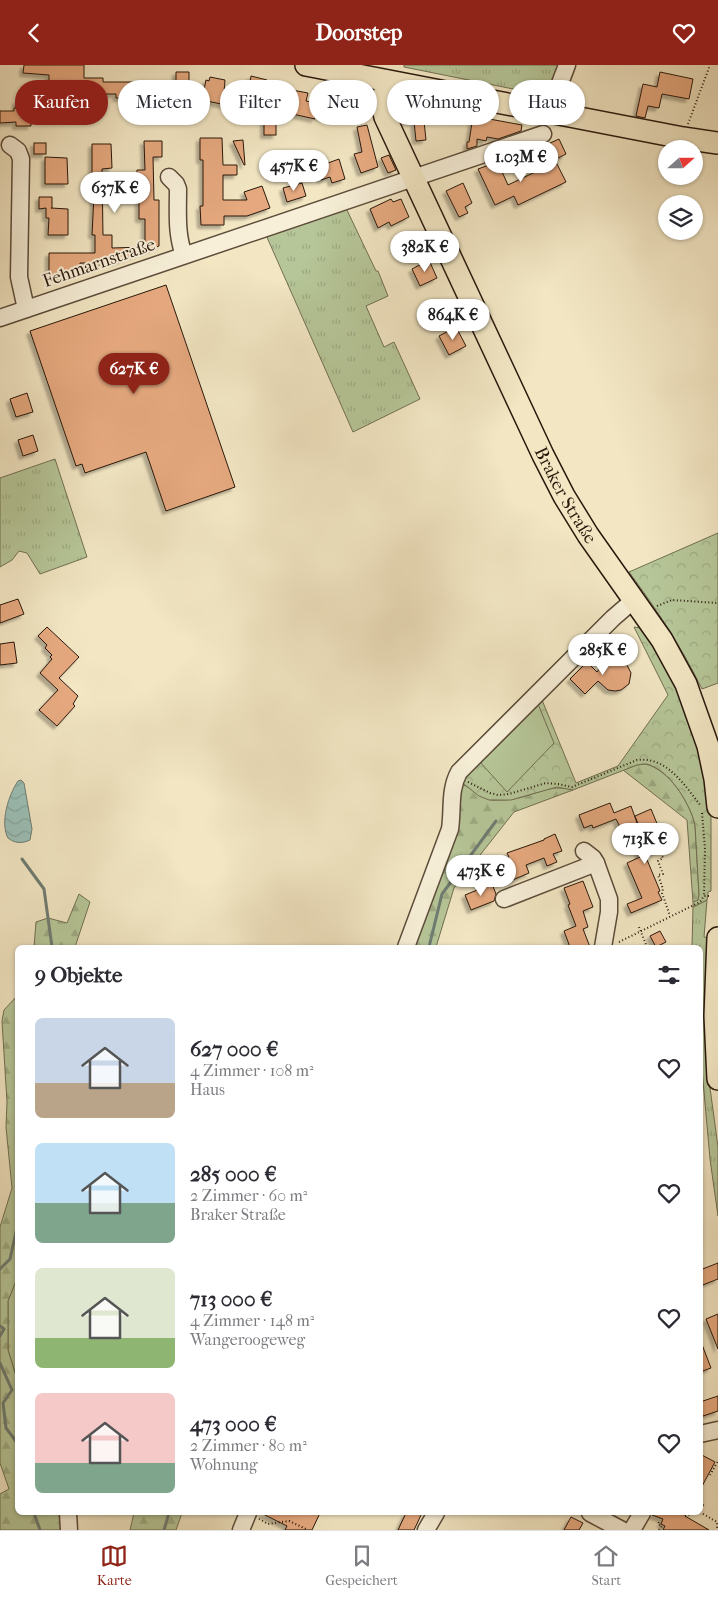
<!DOCTYPE html>
<html lang="de">
<head>
<meta charset="utf-8">
<style>
  body { margin:0; font-family:"IM FELL French Canon",serif; background:#f2f2f3; color:#2b2b33; height:100vh; display:flex; flex-direction:column; font-size:19px; white-space:nowrap }
  * { box-sizing:border-box; margin:0 }
  p { font-size:16px; color:#7c7c81 }
  .icon { flex:none; width:28px; height:28px; fill:none; stroke:currentColor; stroke-width:2; stroke-linecap:round; stroke-linejoin:round }
  .map { position:relative; flex:1; overflow:hidden }
  .panel { position:absolute; left:15px; top:880px; width:688px; height:570px; display:flex; flex-direction:column; background:#fff; border-radius:8px; box-shadow:0 1px 4px #0004 }
  .panel>* { flex:none }
  .guide { position:absolute; left:15px; top:15px; width:689px; height:45px; display:flex; gap:10px }
  .needle { width:32px; rotate:69deg }
  .fabs { position:absolute; left:658px; top:75px; display:grid; gap:10px }
  .fabs a { display:grid; place-items:center; width:45px; height:45px; border-radius:50%; background:#fff; box-shadow:0 1px 4px #0004; font-size:25px }
  .price { position:absolute; translate:-50% -42px; padding:0 11px; border-radius:18px; background:#fff; color:#222; font-size:16px; line-height:32px; filter:drop-shadow(0 1px 2px #0008) }
  .price::after { content:''; position:absolute; left:50%; top:30px; width:15px; height:11px; margin-left:-8px; background:inherit; clip-path:polygon(0 0,100% 0,50% 100%) }
  .price.selected { background:#8f2418; color:#fff }
  ul { padding:0; list-style:none }
  li { display:flex; align-items:center; gap:15px; height:125px; padding:0 20px }
  li span { display:grid; place-items:center; flex:none; width:140px; height:100px; border-radius:8px; color:#555 }
  li>.icon { margin-inline-start:auto }
  span .icon { width:60px; height:60px; fill:#fffc; stroke-width:1 }
  li b { font-size:21px }
  h2 { display:flex; justify-content:space-between; align-items:center; height:60px; padding:0 20px; font-size:21px }
  .chip { padding:0 18px; border-radius:22px; background:#fff; box-shadow:0 1px 4px #0004; font-size:18px; line-height:45px }
  .chip.selected { background:#8f2418; color:#fff }
  header { display:flex; justify-content:space-between; align-items:center; height:65px; padding:0 20px; background:#8f2418; color:#fff; font-size:22px; font-weight:700 }
  .dock { display:flex; justify-content:space-around; align-items:center; height:70px; border-top:1px solid #e1e1e2; background:#fff; font-size:14px; color:#7c7c81 }
  .dock a { display:grid; justify-items:center; gap:2px }
  .dock .selected { color:#8f2418 }
  .map>svg:first-child { display:block }
  .grass { fill:url(#grass-tufts); stroke:#706f52 }
  .forest { fill:url(#forest-firs); stroke:#706f52 }
  .park { fill:url(#park-crowns); stroke:#706f52 }
  .pitch { fill:#b6c698; stroke:#706f52 }
  .water { fill:url(#water-waves); stroke:#6e7c72 }
  .lines { fill:none; stroke-linecap:round; stroke-linejoin:round }
  .stream { stroke:#6e7c72; stroke-width:3 }
  .building { fill:#e6a97f; stroke:#2a180d; filter:url(#shadow) }
  .minor-casing { stroke:#5c4c3a; stroke-width:19 }
  .major-casing { stroke:#2a180d; stroke-width:24 }
  .path { stroke:#2a180d; stroke-width:2; stroke-dasharray:1 2.5; stroke-linecap:butt }
  .minor { stroke:#f7efd8; stroke-width:16 }
  .major { stroke:#f2e6c3; stroke-width:21 }
  .labels { text-anchor:middle; dominant-baseline:central; stroke-width:4; stroke-linejoin:round; paint-order:stroke }
  .street-label { font-size:18px; fill:#2a180d; stroke:#f7efd8 }
</style>
</head>
<body>
<header><svg class="icon" aria-label="back" viewBox="0 0 24 24"><path d="M15 5l-7 7 7 7"/></svg>Doorstep<svg class="icon" aria-label="heart" viewBox="0 0 24 24"><path d="M12 20l-8-8c-3-5 5-10 8-4 3-6 11-1 8 4z"/></svg></header>
<div class="map">
<svg width="718" height="1465" viewBox="0 0 718 1465">
  <defs>
    <pattern id="grass-tufts" width="24" height="20" patternUnits="userSpaceOnUse" patternTransform="scale(1.25)"><rect width="24" height="20" fill="#b6c698"/><path d="M3 7l-1-3M5 7V3M7 7l1-3M15 17l-1-3M17 17v-4M19 17l1-3" fill="none" stroke="#9da982"/></pattern>
    <pattern id="forest-firs" width="22" height="20" patternUnits="userSpaceOnUse" patternTransform="scale(1.25)"><rect width="22" height="20" fill="#b6c698"/><path d="M5 1l3.5 6h-7zM16 11l3.5 6h-7z" fill="#9da982"/></pattern>
    <pattern id="park-crowns" width="20" height="18" patternUnits="userSpaceOnUse" patternTransform="scale(1.25)"><rect width="20" height="18" fill="#b6c698"/><path d="M2 6a3 3 0 1 1 6 0M12 15a3 3 0 1 1 6 0" fill="none" stroke="#9da982"/></pattern>
    <pattern id="water-waves" width="16" height="10" patternUnits="userSpaceOnUse" patternTransform="scale(1.25)"><rect width="16" height="10" fill="#9bbfb6"/><path d="M0 5q4-4 8 0t8 0" fill="none" stroke="#86a39b"/></pattern>
    <filter id="shadow"><feDropShadow dx="-3.5" dy="3.5" stdDeviation="1" flood-color="#0004"/></filter>
  </defs>
  <rect width="100%" height="100%" fill="#f2e6c3"/>
  <filter id="stains"><feTurbulence type="fractalNoise" baseFrequency=".004" numOctaves="4"/><feColorMatrix values="0 0 0 0 .2 0 0 0 0 .09 0 0 0 0 .02 0 0 0 .5 -.17"/></filter>
  <radialGradient id="worn" r=".72"><stop offset=".6" stop-color="#630" stop-opacity="0"/><stop offset="1" stop-color="#630" stop-opacity=".3"/></radialGradient>
  <g class="grass">
    <path d="M404,0H560L549,29L543,30L404,2Z"/>
    <path d="M346,143L376,206H378L388,231L366,241L384,282L394,277L420,334L353,367L266,170Z"/>
    <path d="M55,394L87,492L40,509L27,488L19,486L12,495L0,502V413Z"/>
    <path d="M707,835L704,872L709,873L708,1008L718,1082V1151L710,1094L700,982V882H692L693,842Z"/>
    <path d="M17,1211V1346V1314L8,1285V1236Z"/>
  </g>
  <g class="forest">
    <path d="M645,699C669,704 690,738 695,760L699,830L698,835L693,837L687,755L623,705L637,700Z"/>
    <path d="M457,718C469,720 477,730 488,734C492,736 497,735 500,735C529,736 545,717 573,725L514,747L454,823L436,882H409Z"/>
    <path d="M79,829L90,837L75,882H34L36,857L48,853L67,858Z"/>
    <path d="M17,931L18,1211L8,1236V1285L17,1314L18,1448H65V1465H0V1429L9,1424L0,1398V1162L12,1123L6,1062L7,1037L2,956L4,945Z"/>
    <path d="M134,1448H182L176,1465H130Z"/>
  </g>
  <g class="park">
    <path d="M718,468V618L702,624C681,581 657,545 629,507Z"/>
    <path d="M634,562L648,564L693,655L711,739V826L708,827L707,835L693,842V837L698,835L699,830L695,760C691,741 672,709 652,701C648,698 642,699 637,700L573,725L557,722L511,735H489L479,731L464,719L457,718L540,630L576,718L618,701L668,630Z"/>
  </g>
  <path class="pitch" d="M538,639L554,678L507,727L480,697Z"/>
  <path class="water" d="M21,715L24,718L32,764L30,775C22,779 14,778 8,773C0,758 8,731 18,716Z"/>
  <g class="lines">
    <g class="stream">
      <path d="M22,794L44,824L52,882"/>
      <path d="M429,882L442,829L496,756"/>
      <path d="M0,1204L10,1194L18,1158"/>
      <path d="M0,1261L4,1264L0,1271"/>
      <path d="M0,1298L12,1325L3,1338L6,1363L18,1379"/>
      <path d="M34,1448L40,1465"/>
      <path d="M164,1465L169,1448"/>
    </g>
  </g>
  <g class="building">
    <path d="M24,0H84V13H103V17H135V24L160,25V17H176V7H189V21H178V36H135V33H116V29H83V20L49,21V10L23,8Z"/>
    <path d="M660,7L693,14L689,34L662,29L659,43L648,41L645,53L636,51L643,19L657,22Z"/>
    <path d="M251,11L267,15L263,32L248,28Z"/>
    <path d="M210,12L225,15L224,27L228,28L226,40L202,35L206,15L209,16Z"/>
    <path d="M334,23L352,27L351,33L355,34L352,46L339,44L337,55L315,51V54L288,48L292,25L308,28L306,36L331,41Z"/>
    <path d="M412,33L414,34L424,56L426,75L416,76L414,56L410,57L404,56L398,43L401,37L412,39Z"/>
    <path d="M23,34H34V51H31V61H16V57L0,58V46H14V43H16V36H24Z"/>
    <rect x="264" y="43" width="12" height="27"/>
    <path d="M473,51L522,60L521,66L498,74L487,72L486,76L477,74V81L467,84V77H469Z"/>
    <path d="M367,60L378,102L361,108L354,89L362,87L357,62Z"/>
    <path d="M200,73H222L223,100H237V110H223V135H247L244,127L262,121L270,143L247,151H224V160H201L200,141H203V95H200Z"/>
    <path d="M559,74L566,89L556,94L548,79Z"/>
    <path d="M243,75L245,100H244L233,76Z"/>
    <path d="M144,76H162V92H153L154,135H159V181L112,198H80V206H67V212H49V188H95V170H92L94,130H92V79H111L112,103L102,104L103,170H112V183L145,182V154H139V124H137V105H145Z"/>
    <rect x="34" y="78" width="12" height="11"/>
    <path d="M389,90L396,105L388,108L381,93Z"/>
    <path d="M45,92L67,93L68,119H45Z"/>
    <path d="M339,94L345,114L332,118L330,112L321,115L317,102Z"/>
    <path d="M556,97L566,117L518,140L514,131L495,140L478,104L489,100L490,102L498,98L508,120Z"/>
    <path d="M302,118L306,131L287,137L283,123Z"/>
    <path d="M463,118L472,138L465,142L468,148L459,152L446,126Z"/>
    <path d="M39,132H52V143H51L68,144V170H48L49,153H46V143L39,144Z"/>
    <path d="M391,134L393,137L401,134L409,152L391,161L389,157L378,163L370,144Z"/>
    <path d="M429,195L437,213L420,221L412,204Z"/>
    <path d="M166,220L235,422L166,446L146,387L85,408L82,399L76,401L30,266Z"/>
    <path d="M456,262L466,281L449,290L439,271Z"/>
    <path d="M27,328L33,347L16,352L10,334Z"/>
    <path d="M33,370L38,386L23,391L18,375Z"/>
    <path d="M18,534L24,549L0,558V540Z"/>
    <path d="M47,562L79,592L59,613L78,631L73,639L75,641L57,661L39,645L58,625L40,608L52,594L50,592L52,590L45,583L47,580L38,571Z"/>
    <path d="M14,577L17,598L0,600V579Z"/>
    <path d="M615,594L626,598L631,608L629,619L621,625L615,626L608,625L598,616L585,629L570,614L587,597L597,607L606,596Z"/>
    <path d="M610,738L614,748L631,741L637,758L621,764L616,754L593,763L592,760L584,763L579,750Z"/>
    <path d="M651,744L658,761L650,764L659,785L645,790L660,826L658,827L662,835L631,848L627,839L642,833L627,798L640,792L636,781L645,777L635,751Z"/>
    <path d="M555,769L562,786L553,789L557,797L547,801L544,793L526,800L529,808L510,816L507,807L495,812L490,800L509,792L507,788L544,775V774Z"/>
    <path d="M583,816L593,842L583,846L588,862L583,864L590,882H570L564,866L576,861L568,840L570,839L564,823Z"/>
    <path d="M492,819L496,829L494,836L471,845L465,830Z"/>
    <path d="M660,866L666,877L656,882L650,871Z"/>
    <path d="M718,1198V1214L700,1221V1205Z"/>
    <path d="M718,1249V1284L706,1254Z"/>
    <path d="M700,1277H701L711,1303L700,1307Z"/>
    <path d="M718,1331V1346L703,1351L700,1337Z"/>
    <path d="M700,1389L715,1397L700,1425Z"/>
    <path d="M261,1448H320L312,1465H285L287,1461Z"/>
    <path d="M406,1448H422L414,1465H398Z"/>
    <path d="M652,1448H687L685,1451L709,1465H663L665,1461L661,1459L663,1454L652,1450Z"/>
    <path d="M571,1452L583,1458L579,1465H564Z"/>
  </g>
  <g class="lines">
    <defs>
      <g id="minor">
        <path d="M549,47L567,0"/>
        <path d="M10,80L18,86L21,94L19,212L26,244"/>
        <path d="M169,112L176,119L178,124C178,147 176,169 184,190"/>
        <path d="M0,253L543,69"/>
        <path d="M584,786L593,793L596,798L609,834V847L603,882"/>
        <path d="M504,834L596,798"/>
        <path d="M406,882L450,764C453,745 449,725 459,707L613,553L635,534"/>
        <path d="M700,1369L718,1365"/>
        <path d="M68,1448L69,1465"/>
        <path d="M590,1448L622,1465"/>
        <path d="M241,1465L248,1448"/>
        <path d="M426,1465L436,1448"/>
        <path d="M632,1465L642,1448"/>
      </g>
      <g id="major">
        <path d="M306,0L683,73L718,78"/>
        <path id="s1" d="M387,16L382,40L385,52L543,390L564,431L588,470L662,575L686,619L708,681L715,714L718,742"/>
        <path d="M718,873L715,951L718,1014"/>
      </g>
    </defs>
    <use href="#minor" class="minor-casing"/>
    <use href="#major" class="major-casing"/>
    <g class="path">
      <path d="M688,59L710,0"/>
      <path d="M657,541L672,535L718,538"/>
      <path d="M468,717L490,728L498,730L509,729L546,718L558,719L572,722L637,695C667,691 685,721 701,741"/>
      <path d="M702,748L705,784L704,831"/>
      <path d="M641,769L655,763L664,785L660,786L663,793L658,796L663,809L658,810L663,824L662,828L670,851"/>
      <path d="M639,862L647,882"/>
      <path d="M619,877L700,837L704,831H710"/>
      <path d="M710,1410L718,1396"/>
      <path d="M700,1438L703,1440L700,1445"/>
      <path d="M700,1447L717,1457V1465"/>
      <path d="M685,1451L695,1448"/>
      <path d="M259,1454L268,1459L289,1456L308,1465"/>
      <path d="M659,1465L662,1461L658,1459L660,1455"/>
    </g>
    <use href="#minor" class="minor"/>
    <use href="#major" class="major"/>
  </g>
  <g class="labels">
    <g class="street-label">
      <text transform="translate(99 198) rotate(-19)">Fehmarnstraße</text>
      <text stroke="none"><textPath href="#s1" startOffset="456">Braker Straße</textPath></text>
    </g>
  </g>
  <rect width="100%" height="100%" filter="url(#stains)"/>
  <rect width="100%" height="100%" fill="url(#worn)"/>
</svg>
<div class="fabs">
<a><svg class="needle" viewBox="-14 -14 28 28"><path d="M0-13l5 13h-10z" fill="#e53935"/><path d="M0 13l5-13h-10z" fill="#7c7c81"/></svg></a>
<a><svg class="icon" aria-label="layers" viewBox="0 0 24 24"><path d="M12 4l9 5-9 5-9-5zM3 14l9 5 9-5"/></svg></a>
</div>
<b class="price" style="left:521px;top:118px">1.03M €</b>
<b class="price" style="left:294px;top:127px">457K €</b>
<b class="price" style="left:115px;top:149px">637K €</b>
<b class="price" style="left:425px;top:208px">382K €</b>
<b class="price" style="left:453px;top:276px">864K €</b>
<b class="price selected" style="left:134px;top:330px">627K €</b>
<b class="price" style="left:603px;top:611px">285K €</b>
<b class="price" style="left:645px;top:800px">713K €</b>
<b class="price" style="left:481px;top:832px">473K €</b>
<div class="guide">
<a class="chip selected">Kaufen</a>
<a class="chip">Mieten</a>
<a class="chip">Filter</a>
<a class="chip">Neu</a>
<a class="chip">Wohnung</a>
<a class="chip">Haus</a>
</div>
<section class="panel">
<h2>9 Objekte<svg class="icon" aria-label="filters" viewBox="0 0 24 24"><path d="M4 7h16M4 17h16"/><circle cx="9" cy="7" r="2"/><circle cx="15" cy="17" r="2"/></svg></h2>
<ul>
<li><span style="background:linear-gradient(#c9d6e8 65%,#b9a48a 0)"><svg class="icon" aria-label="home" viewBox="0 0 24 24"><path d="M3 11l9-7 9 7M6 9v11h12V9"/></svg></span><div><b>627 000 €</b><p>4 Zimmer · 108 m²</p><p>Haus</p></div><svg class="icon" aria-label="heart" viewBox="0 0 24 24"><path d="M12 20l-8-8c-3-5 5-10 8-4 3-6 11-1 8 4z"/></svg></li>
<li><span style="background:linear-gradient(#bfe0f5 60%,#7fa58c 0)"><svg class="icon" aria-label="home" viewBox="0 0 24 24"><path d="M3 11l9-7 9 7M6 9v11h12V9"/></svg></span><div><b>285 000 €</b><p>2 Zimmer · 60 m²</p><p>Braker Straße</p></div><svg class="icon" aria-label="heart" viewBox="0 0 24 24"><path d="M12 20l-8-8c-3-5 5-10 8-4 3-6 11-1 8 4z"/></svg></li>
<li><span style="background:linear-gradient(#dfe7d0 70%,#8fb573 0)"><svg class="icon" aria-label="home" viewBox="0 0 24 24"><path d="M3 11l9-7 9 7M6 9v11h12V9"/></svg></span><div><b>713 000 €</b><p>4 Zimmer · 148 m²</p><p>Wangeroogeweg</p></div><svg class="icon" aria-label="heart" viewBox="0 0 24 24"><path d="M12 20l-8-8c-3-5 5-10 8-4 3-6 11-1 8 4z"/></svg></li>
<li><span style="background:linear-gradient(#f6c9c9 70%,#7fa58c 0)"><svg class="icon" aria-label="home" viewBox="0 0 24 24"><path d="M3 11l9-7 9 7M6 9v11h12V9"/></svg></span><div><b>473 000 €</b><p>2 Zimmer · 80 m²</p><p>Wohnung</p></div><svg class="icon" aria-label="heart" viewBox="0 0 24 24"><path d="M12 20l-8-8c-3-5 5-10 8-4 3-6 11-1 8 4z"/></svg></li>
</ul>
</section>
</div>
<nav class="dock">
<a class="selected"><svg class="icon" aria-label="map" viewBox="0 0 24 24"><path d="M3 6l6-2 6 2 6-2v14l-6 2-6-2-6 2zM9 4v14M15 6v14"/></svg>Karte</a>
<a><svg class="icon" aria-label="saved" viewBox="0 0 24 24"><path d="M7 4h10v16l-5-4-5 4z"/></svg>Gespeichert</a>
<a><svg class="icon" aria-label="home" viewBox="0 0 24 24"><path d="M3 11l9-7 9 7M6 9v11h12V9"/></svg>Start</a>
</nav>
</body>
</html>
